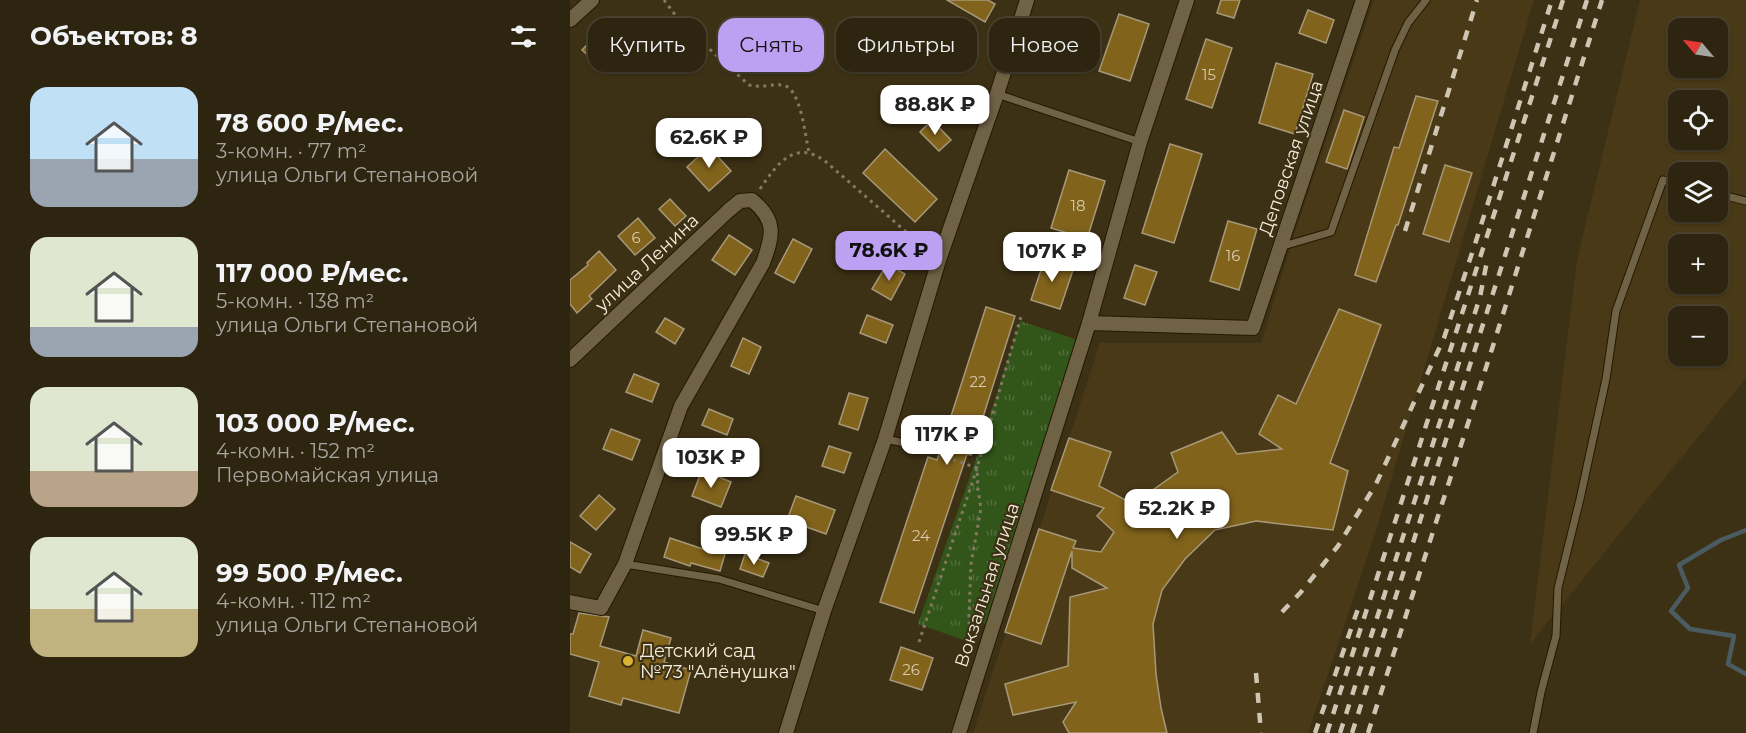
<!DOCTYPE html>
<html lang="ru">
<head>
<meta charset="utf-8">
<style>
  body { margin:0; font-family:Montserrat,sans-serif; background:#3a311e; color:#f1f3f6; height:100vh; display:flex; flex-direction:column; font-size:22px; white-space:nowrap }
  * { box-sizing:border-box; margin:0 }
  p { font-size:20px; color:#a7a59f }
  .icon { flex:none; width:33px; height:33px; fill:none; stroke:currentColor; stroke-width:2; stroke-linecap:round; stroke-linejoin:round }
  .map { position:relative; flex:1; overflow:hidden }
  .drawer { display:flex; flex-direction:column; background:#2e2510; width:570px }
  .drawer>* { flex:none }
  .hud { position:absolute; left:18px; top:18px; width:570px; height:54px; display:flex; gap:12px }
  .needle { width:39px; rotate:299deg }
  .controls { position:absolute; left:1098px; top:18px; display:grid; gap:12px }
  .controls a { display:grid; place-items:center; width:60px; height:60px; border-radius:12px; background:#2e2510; box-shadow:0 2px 4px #0004,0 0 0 2px #494230; font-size:30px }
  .price { position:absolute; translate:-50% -51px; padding:0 14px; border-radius:12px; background:#fff; color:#222; font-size:20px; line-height:39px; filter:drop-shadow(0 2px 3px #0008) }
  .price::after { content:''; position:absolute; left:50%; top:36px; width:18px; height:14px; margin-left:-9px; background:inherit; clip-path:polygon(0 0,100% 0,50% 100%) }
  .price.on { background:#bca0f2; color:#111 }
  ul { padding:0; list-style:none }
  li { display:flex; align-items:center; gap:18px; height:150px; padding:0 30px }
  li span { display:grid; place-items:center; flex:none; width:168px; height:120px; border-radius:18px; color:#555 }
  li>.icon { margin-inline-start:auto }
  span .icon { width:72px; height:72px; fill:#fffc; stroke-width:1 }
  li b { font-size:26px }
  h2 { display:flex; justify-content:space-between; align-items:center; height:72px; padding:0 30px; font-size:26px }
  .tag { padding:0 21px; border-radius:18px; background:#2e2510; box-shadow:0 2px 4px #0004,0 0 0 2px #494230; font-size:21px; line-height:54px }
  .tag.on { background:#bca0f2; color:#111 }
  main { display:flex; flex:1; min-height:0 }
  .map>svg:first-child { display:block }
  .built { fill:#493916; fill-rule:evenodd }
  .grass { fill:url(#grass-tufts) }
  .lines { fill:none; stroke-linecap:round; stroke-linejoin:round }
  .stream { stroke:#4b5b62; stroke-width:4.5 }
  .building { fill:#81631b; stroke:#a7987a; stroke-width:1.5 }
  .service-casing { stroke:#241800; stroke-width:9 }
  .minor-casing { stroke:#241800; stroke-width:16 }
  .path { stroke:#847962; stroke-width:3; stroke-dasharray:3 4.5; stroke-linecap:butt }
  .service { stroke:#706245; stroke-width:7 }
  .minor { stroke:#706245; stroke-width:14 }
  .rail { stroke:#cec5b3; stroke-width:4.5; stroke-dasharray:10 10; stroke-linecap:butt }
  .poi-dot { fill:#dcb233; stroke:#3d3115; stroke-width:2 }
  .labels { text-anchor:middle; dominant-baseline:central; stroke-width:4.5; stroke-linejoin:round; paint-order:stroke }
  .number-label { font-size:15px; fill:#d8caac }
  .street-label { font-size:18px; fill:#f5eddd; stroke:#3d3115 }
  .poi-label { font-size:18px; fill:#f5eddd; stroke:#3d3115; text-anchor:start }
</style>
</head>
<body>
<main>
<section class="drawer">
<h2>Объектов: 8<svg class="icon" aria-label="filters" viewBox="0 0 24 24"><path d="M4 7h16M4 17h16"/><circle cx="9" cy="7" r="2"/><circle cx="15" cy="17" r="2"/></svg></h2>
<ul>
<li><span style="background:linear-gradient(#bfe0f5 60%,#9aa5b1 0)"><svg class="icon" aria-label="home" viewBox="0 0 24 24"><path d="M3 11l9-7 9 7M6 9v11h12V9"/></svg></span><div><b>78 600 ₽/мес.</b><p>3-комн. · 77 m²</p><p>улица Ольги Степановой</p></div></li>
<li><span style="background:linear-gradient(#dfe7d0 75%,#9aa5b1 0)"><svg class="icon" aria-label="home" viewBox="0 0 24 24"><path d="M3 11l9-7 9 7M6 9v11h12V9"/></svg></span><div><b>117 000 ₽/мес.</b><p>5-комн. · 138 m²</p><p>улица Ольги Степановой</p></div></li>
<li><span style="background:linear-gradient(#dfe7d0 70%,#b9a48a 0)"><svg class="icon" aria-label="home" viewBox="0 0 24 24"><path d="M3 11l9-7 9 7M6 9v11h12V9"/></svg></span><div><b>103 000 ₽/мес.</b><p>4-комн. · 152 m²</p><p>Первомайская улица</p></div></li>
<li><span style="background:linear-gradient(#dfe7d0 60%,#c2b280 0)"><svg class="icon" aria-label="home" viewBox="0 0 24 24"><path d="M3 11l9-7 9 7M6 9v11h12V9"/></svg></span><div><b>99 500 ₽/мес.</b><p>4-комн. · 112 m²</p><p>улица Ольги Степановой</p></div></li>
</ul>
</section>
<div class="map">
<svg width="1176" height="733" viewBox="0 0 1176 733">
  <defs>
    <pattern id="grass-tufts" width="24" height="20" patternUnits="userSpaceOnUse" patternTransform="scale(1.5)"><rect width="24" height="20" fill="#32561a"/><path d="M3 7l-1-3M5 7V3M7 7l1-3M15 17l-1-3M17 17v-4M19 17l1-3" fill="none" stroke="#506f3b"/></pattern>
  </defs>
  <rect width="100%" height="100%" fill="#3d3115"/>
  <g class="built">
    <path d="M804,0H964L805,534L738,733H403L530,343H691L726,229Z"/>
    <path d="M1070,0H1176V378L960,644L1007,260ZM1108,28H1148V68H1108ZM1108,100H1148V140H1108ZM1108,172H1148V212H1108ZM1108,244H1148V284H1108ZM1108,316H1148V356H1108Z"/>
  </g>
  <path class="grass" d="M450,321L508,340L416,624L405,621L394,640L348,624L406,459Z"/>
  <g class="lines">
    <path class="stream" d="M1176,530L1151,540L1109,565L1118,588L1101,611L1120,629L1164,636L1158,664L1176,674"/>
  </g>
  <g class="building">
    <path d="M377,0H418L425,4L415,22Z"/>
    <path d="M651,0H670L664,18L647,13Z"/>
    <path d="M738,10L764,20L756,43L729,33Z"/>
    <path d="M549,14L579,24L560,81L529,71Z"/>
    <path d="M198,23L214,41L197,57L180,40Z"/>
    <path d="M34,27L50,42L28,65L12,50Z"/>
    <path d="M636,39L662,48L642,108L616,99Z"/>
    <path d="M383,40L403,49L397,63L377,54Z"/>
    <path d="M706,63L743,74L725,134L689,123Z"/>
    <path d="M846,96L868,101L828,225H826L806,282L785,275L824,147L829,148Z"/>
    <path d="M774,110L794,117L777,169L756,162Z"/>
    <path d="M362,120L381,140L369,151L350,132Z"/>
    <path d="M600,144L632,154L604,243L572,233Z"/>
    <path d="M139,147L161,171L139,191L117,167Z"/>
    <path d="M315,149L367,199L345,222L293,173Z"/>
    <path d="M875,165L902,173L879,242L853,234Z"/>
    <path d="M499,170L535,181L517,239L481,228Z"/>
    <path d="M100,199L116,216L105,226L89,209Z"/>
    <path d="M68,218L85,238L65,255L48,236Z"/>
    <path d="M658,221L687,229L669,290L640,281Z"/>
    <path d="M159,235L182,250L165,275L142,260Z"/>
    <path d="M223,239L242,249L224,283L205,273Z"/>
    <path d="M29,251L46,270L19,296L22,299L7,313L0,304V280L18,265L17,263Z"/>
    <path d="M475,258L504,267L490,309L461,300Z"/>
    <path d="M317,264L335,274L321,300L302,289Z"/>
    <path d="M565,265L587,272L575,305L554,298Z"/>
    <path d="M416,307L445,316L401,455L397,454L344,613L310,602L358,457L367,460Z"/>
    <path d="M769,309L811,325L760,463L778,471L763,530L686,521L645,530L615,559L592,590L583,624L586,674L591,708L597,733H499L493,722L506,702L443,715L435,684L498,666L500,597L537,588L502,568V551L471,644L435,632L469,529L506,541L503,548L531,552L544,532L527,516L534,508L481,490L499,438L541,452L529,486L563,504L608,472L601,453L652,432L667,454L712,449L689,434L708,395L726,404Z"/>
    <path d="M297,315L323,325L316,343L290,333Z"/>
    <path d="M95,318L114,329L105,344L86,332Z"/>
    <path d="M173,338L191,347L179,374L161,366Z"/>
    <path d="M64,374L89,384L82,402L56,392Z"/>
    <path d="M279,393L298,398L288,430L269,424Z"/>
    <path d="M139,409L163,419L157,435L132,425Z"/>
    <path d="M41,429L70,440L62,460L33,449Z"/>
    <path d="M259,446L281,453L274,473L252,466Z"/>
    <path d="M132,470L161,482L151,507L122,496Z"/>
    <path d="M29,495L45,509L26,530L10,516Z"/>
    <path d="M226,496L265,510L256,534L217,520Z"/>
    <path d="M100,538L136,550L137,548L155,554L150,571L121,563L120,566L94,557Z"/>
    <path d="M0,542L21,554L10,573L0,567Z"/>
    <path d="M175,554L199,563L193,577L170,569Z"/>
    <path d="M9,613L39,617L30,646L66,656L73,630L101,638L94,662L121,670L109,713L53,698L51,705L19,696L29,662L0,654V634H3Z"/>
    <path d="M331,647L363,658L352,690L320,680Z"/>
  </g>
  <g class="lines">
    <defs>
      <g id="service">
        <path d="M427,94L570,142"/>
        <path d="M1148,194L1176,201"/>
        <path d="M710,247L761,232L825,50L838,23L856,0"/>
        <path d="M315,439L340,444"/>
        <path d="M55,564L149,579L254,611"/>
        <path d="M963,733L971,692L986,636L988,588L1010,499L1036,379L1046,311L1093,180L1108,184"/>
      </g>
      <g id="minor">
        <path d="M0,20L22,0"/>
        <path d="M519,323L683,328L793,0"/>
        <path d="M0,360L159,210L170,201L182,200C207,221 203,235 193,263L111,406L55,564L31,608L0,602"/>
        <path d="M216,733L254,611L315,439L369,260L427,94L457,0"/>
        <path d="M389,733L519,323L570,142L617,0"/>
      </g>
    </defs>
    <use href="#service" class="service-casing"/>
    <use href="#minor" class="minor-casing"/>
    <g class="path">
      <path d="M94,0L112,24L179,85C191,88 201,84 213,85C231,88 235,136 239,152"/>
      <path d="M190,189C207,164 224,139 255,161L357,250"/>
      <path d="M348,447L407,468L408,490L411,508L401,564L399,616L400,649"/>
      <path d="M349,642L407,468L452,313"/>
    </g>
    <use href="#service" class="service"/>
    <use href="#minor" class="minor"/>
    <g class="rail">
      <path d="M835,231L907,0"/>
      <path d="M712,612L731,592L768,546L806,484L874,338L906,241L982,0"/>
      <path d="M686,673L691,733"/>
      <path d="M745,733L790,603"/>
      <path d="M757,733L993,0"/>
      <path d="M770,733L910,297L917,261"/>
      <path d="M782,733L1017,0"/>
      <path d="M798,733L922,349L1032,0"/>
    </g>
  </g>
  <circle class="poi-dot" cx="58" cy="661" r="6"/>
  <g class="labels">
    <g class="number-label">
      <text x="639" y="74">15</text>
      <text x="508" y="205">18</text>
      <text x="66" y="237">6</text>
      <text x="663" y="255">16</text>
      <text x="408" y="381">22</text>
      <text x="351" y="535">24</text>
      <text x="341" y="669">26</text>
    </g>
    <g class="street-label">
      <text transform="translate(721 158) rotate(-71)">Деповская улица</text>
      <text transform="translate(77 263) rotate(-43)">улица Ленина</text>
      <text transform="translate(417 585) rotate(-72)">Вокзальная улица</text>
    </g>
    <g class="poi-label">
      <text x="70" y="651">Детский сад<tspan x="70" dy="21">№73 "Алёнушка"</tspan></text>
    </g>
  </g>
</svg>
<div class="controls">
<a><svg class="needle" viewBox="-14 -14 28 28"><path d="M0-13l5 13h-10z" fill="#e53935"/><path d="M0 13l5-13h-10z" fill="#a7a59f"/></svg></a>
<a><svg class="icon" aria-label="locate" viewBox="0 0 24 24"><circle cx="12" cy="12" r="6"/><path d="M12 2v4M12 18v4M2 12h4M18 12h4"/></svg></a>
<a><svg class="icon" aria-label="layers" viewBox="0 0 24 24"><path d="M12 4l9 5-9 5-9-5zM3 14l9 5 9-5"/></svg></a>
<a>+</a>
<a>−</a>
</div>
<b class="price" style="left:365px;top:136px">88.8K ₽</b>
<b class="price" style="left:139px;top:169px">62.6K ₽</b>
<b class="price on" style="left:319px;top:282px">78.6K ₽</b>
<b class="price" style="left:482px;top:283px">107K ₽</b>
<b class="price" style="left:377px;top:466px">117K ₽</b>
<b class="price" style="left:141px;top:489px">103K ₽</b>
<b class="price" style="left:607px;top:540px">52.2K ₽</b>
<b class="price" style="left:184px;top:566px">99.5K ₽</b>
<div class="hud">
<a class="tag">Купить</a>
<a class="tag on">Снять</a>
<a class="tag">Фильтры</a>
<a class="tag">Новое</a>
</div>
</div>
</main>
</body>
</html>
